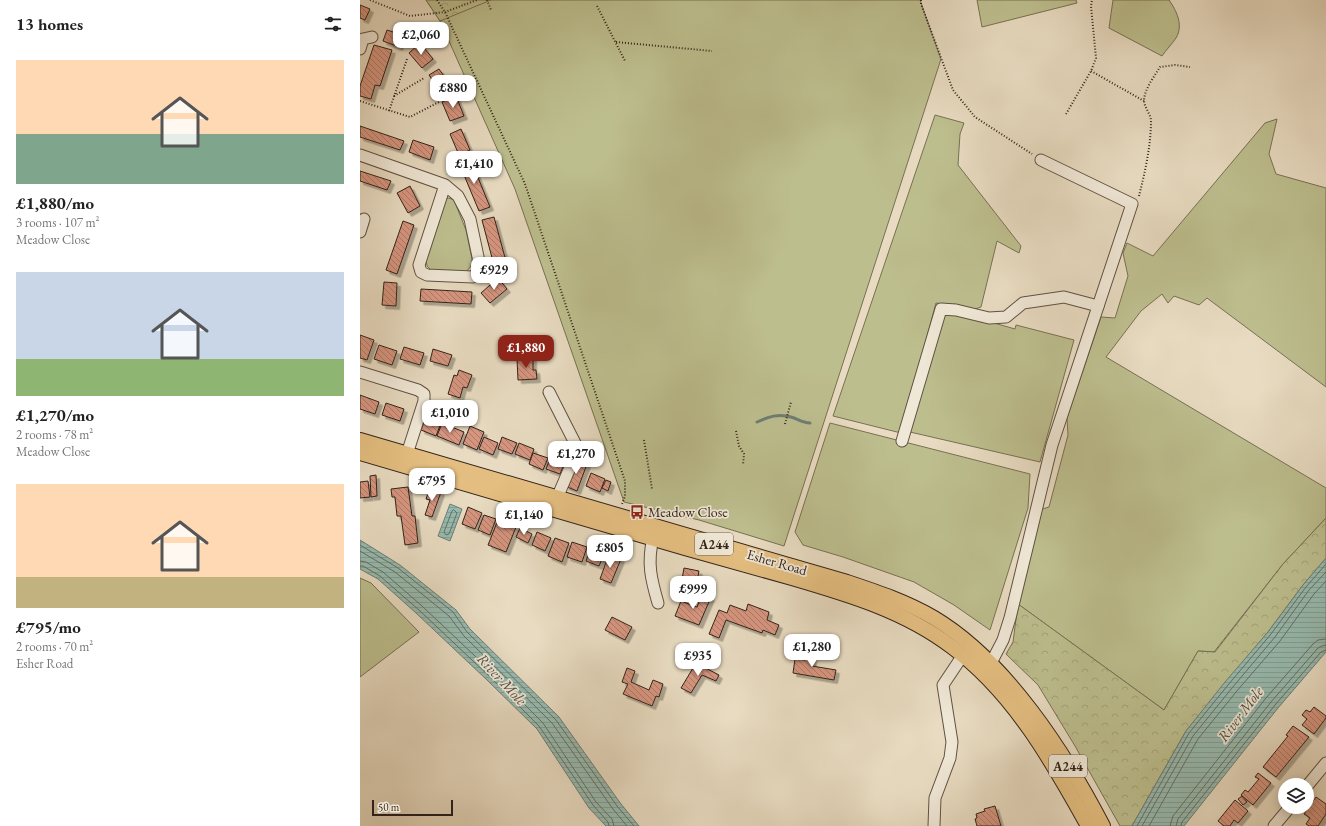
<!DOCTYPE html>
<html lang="en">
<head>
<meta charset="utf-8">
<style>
  body { margin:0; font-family:"EB Garamond",serif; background:#f6f6f6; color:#222; height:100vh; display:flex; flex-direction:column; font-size:15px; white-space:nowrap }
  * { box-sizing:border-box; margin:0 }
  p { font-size:13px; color:#767676 }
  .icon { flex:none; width:22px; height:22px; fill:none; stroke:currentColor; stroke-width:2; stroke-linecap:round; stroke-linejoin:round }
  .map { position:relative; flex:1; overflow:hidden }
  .drawer { display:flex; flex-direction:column; background:#fff; width:360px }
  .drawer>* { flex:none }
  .buttons { position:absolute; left:918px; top:778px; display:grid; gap:8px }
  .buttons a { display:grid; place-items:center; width:36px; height:36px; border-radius:50%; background:#fff; box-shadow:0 2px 10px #0003; font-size:20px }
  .scale { position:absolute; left:12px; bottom:10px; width:81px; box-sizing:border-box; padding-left:4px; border:2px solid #332319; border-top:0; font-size:11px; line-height:14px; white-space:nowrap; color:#332319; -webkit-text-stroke:3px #f0e8d7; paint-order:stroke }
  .price { position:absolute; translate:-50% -34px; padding:0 9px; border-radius:8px; background:#fff; color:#222; font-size:13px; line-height:26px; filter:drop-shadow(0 1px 2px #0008) }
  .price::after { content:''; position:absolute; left:50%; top:24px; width:12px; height:9px; margin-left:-6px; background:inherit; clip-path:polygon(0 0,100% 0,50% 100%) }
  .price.active { background:#8f2418; color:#fff }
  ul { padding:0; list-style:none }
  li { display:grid; align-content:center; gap:8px; height:212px; padding:0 16px }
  li span { display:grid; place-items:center; height:124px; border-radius:0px; color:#555 }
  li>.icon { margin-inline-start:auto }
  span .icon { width:72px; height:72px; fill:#fffc; stroke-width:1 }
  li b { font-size:17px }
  h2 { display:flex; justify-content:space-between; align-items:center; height:48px; padding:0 16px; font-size:17px }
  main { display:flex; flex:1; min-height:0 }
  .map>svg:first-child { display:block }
  .green { fill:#bdbe8e; stroke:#787054 }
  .forest { fill:url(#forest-crowns); stroke:#787054 }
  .water { fill:url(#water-rules); stroke:#6f7e74 }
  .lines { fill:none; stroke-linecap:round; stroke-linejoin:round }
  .shore { stroke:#656f64; stroke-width:1 }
  .stream { stroke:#6f7e74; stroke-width:3 }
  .building { fill:url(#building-back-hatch); stroke:#332319; filter:url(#shadow) }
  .minor-casing { stroke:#605143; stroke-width:13 }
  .major-casing { stroke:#332319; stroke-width:16 }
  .path { stroke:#332319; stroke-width:2; stroke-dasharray:1 2; stroke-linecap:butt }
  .minor { stroke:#f0e8d7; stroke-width:11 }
  .major { stroke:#e4be80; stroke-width:14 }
  .labels { text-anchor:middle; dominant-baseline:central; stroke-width:3.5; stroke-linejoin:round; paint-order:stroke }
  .shield { fill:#f0e8d7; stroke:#6c5e52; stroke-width:1 }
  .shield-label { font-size:13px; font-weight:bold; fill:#332319 }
  .poi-label { font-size:14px; fill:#332319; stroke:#f0e8d7; text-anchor:start }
  .street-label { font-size:14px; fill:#332319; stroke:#f0e8d7 }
  .water-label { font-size:15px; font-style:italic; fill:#515146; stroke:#f0e8d7 }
</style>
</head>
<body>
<main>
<section class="drawer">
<h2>13 homes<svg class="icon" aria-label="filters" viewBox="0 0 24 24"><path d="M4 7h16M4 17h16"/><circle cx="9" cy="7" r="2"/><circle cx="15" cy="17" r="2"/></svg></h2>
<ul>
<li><span style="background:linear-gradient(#ffd9b3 60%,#7fa58c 0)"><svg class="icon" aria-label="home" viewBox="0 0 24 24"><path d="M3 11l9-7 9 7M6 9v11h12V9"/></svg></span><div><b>£1,880/mo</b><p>3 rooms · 107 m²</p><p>Meadow Close</p></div></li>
<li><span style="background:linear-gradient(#c9d6e8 70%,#8fb573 0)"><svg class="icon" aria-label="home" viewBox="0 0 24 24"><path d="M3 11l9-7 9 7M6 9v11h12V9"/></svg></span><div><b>£1,270/mo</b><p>2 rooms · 78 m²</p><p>Meadow Close</p></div></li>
<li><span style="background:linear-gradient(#ffd9b3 75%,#c2b280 0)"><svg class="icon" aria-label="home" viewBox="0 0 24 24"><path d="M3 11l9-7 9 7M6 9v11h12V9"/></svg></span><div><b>£795/mo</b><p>2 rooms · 70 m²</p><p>Esher Road</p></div></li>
</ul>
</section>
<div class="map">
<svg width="966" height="826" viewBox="0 0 966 826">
  <defs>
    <pattern id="forest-crowns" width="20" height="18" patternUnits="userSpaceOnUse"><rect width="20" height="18" fill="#bdbe8e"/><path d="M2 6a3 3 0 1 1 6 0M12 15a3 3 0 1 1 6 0" fill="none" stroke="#a3a37a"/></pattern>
    <pattern id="water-rules" width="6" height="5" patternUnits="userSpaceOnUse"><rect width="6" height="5" fill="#97bbb0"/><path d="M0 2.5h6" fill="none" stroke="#83a097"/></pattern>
    <pattern id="building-back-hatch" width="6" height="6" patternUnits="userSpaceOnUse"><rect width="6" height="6" fill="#d6957f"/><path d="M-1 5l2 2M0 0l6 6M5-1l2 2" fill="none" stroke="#ae7967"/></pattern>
    <filter id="shadow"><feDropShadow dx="3.5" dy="3.5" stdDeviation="0" flood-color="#0004"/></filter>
  </defs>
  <rect width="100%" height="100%" fill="#e8dbc1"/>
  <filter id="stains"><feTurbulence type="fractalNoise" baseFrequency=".005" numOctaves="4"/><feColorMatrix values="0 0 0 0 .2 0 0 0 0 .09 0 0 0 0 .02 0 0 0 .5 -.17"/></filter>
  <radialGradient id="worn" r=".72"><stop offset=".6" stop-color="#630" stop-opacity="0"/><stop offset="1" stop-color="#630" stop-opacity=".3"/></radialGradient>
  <g class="green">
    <path d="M66,0H560L581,59L424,546L339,520L264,502L155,189L80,21Z"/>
    <path d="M617,0H716L717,3L622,27Z"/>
    <path d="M753,0H809C816,10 824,25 816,38C812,44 806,50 802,56L749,28Z"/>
    <path d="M575,115L604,123L600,134L598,165L661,246L659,253L637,241L621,307L612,310L576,303L541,433L473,416Z"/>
    <path d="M917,119L909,154L916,174L966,188V387L847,298L839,305L814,296L808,303L802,294L781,311L746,357L966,488V518L923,564L854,652L838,651L804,710L658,604L679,510L689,507L708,435L707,418L741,317L755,318L768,276L763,253L767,243L793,256L905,123Z"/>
    <path d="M89,198L94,200L106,230L112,259L111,266L106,272L72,271L67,266L66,259L85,199Z"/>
    <path d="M592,311L655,329L656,325L714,340L680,462L550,432L583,316Z"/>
    <path d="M470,423L670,474L668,508L630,630L594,605L554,582L483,557L443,545L435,532Z"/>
    <path d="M0,578L11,583L59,632L0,677Z"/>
  </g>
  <g class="forest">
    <path d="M66,0H131L80,21Z"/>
    <path d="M966,518V558L943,585L908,632L826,731L772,826H760L715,746L678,685L646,654L653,642L658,604L804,710L838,651L855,652L923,564Z"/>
  </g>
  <g class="water">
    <path d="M90,504L102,509L90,541L78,536Z"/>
    <path d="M0,540L40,565L96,610L110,629L199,717L261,804L279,826H246L229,808L177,729L127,680L56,613L18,579L0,569Z"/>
    <path d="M966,558V652L918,708L824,826H772L826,731L865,682L908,632L943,585Z"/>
  </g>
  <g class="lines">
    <g class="shore">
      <path d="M94,510L97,513L89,534L86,535L84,532L92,511Z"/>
      <path d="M0,545L38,568L93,612L107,632L196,720L257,806L274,826"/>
      <path d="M0,551L35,572L89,616L104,636L192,723L253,809L267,826"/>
      <path d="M0,561L6,562L23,572L62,606L134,674L183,723L236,802L252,819L254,826"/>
      <path d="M0,566H3L20,576L59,610L130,677L179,726L233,805L248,822L249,826"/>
      <path d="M777,826L829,733L868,685L911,634L946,587L966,564"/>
      <path d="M782,826L833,736L872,688L915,637L949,590L966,572"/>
      <path d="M789,826L838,739L876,692L920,641L954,594L966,581"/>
      <path d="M810,826L813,816L906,698L953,644L958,640L966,639"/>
      <path d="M816,826L818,819L911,702L958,648L962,646L966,645"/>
      <path d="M821,826L822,822L915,705L961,652L966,650"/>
    </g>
    <path class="stream" d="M397,422C408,417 419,413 431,417C438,419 442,423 450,423"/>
  </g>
  <g class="building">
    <path d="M0,5L10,9L5,20L0,18Z"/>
    <path d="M27,30L43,35L39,47L23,41Z"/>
    <path d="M60,43L73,59L62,68L49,53Z"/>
    <path d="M14,45L32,50L20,86L15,85L11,99L0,96V86Z"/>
    <path d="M79,69L91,86L81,93L69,75Z"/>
    <path d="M96,96L104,116L90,121L82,102Z"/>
    <path d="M0,126L44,141L40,150L0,137Z"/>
    <path d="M101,129L110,150L99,155L90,134Z"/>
    <path d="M53,140L74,147L70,160L49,152Z"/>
    <path d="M110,158L130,207L119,211L99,163Z"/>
    <path d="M0,171L31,181L27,190L0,181Z"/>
    <path d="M50,186L60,206L48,213L37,193Z"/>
    <path d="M134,217L147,265L135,269L122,220Z"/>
    <path d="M43,221L54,225L37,274L26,270Z"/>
    <path d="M138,278L147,289L130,303L121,293Z"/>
    <path d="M24,282L37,283L36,306L22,305Z"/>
    <path d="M61,289L112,292L111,304L60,301Z"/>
    <path d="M0,335L14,340L7,360L0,358Z"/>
    <path d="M174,339V346H172L173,358L157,359L156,340Z"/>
    <path d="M19,345L37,351L32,365L14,359Z"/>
    <path d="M44,347L64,353L60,365L40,359Z"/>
    <path d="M73,349L92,355L88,366L70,361Z"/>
    <path d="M173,358V370H176L177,379L158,380L157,359Z"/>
    <path d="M99,370L112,375L107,388L103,387L100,398L88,394L94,375L97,376Z"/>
    <path d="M0,395L19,402L15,414L0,409Z"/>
    <path d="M26,403L44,409L40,421L22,415Z"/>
    <path d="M66,417L81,423L76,436L61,430Z"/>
    <path d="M82,423L104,432L99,445L77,436Z"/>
    <path d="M110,426L124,432L117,450L103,444Z"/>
    <path d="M124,437L138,443L133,455L119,449Z"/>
    <path d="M142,437L157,443L152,454L138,449Z"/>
    <path d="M159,443L174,449L170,460L155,454Z"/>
    <path d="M173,453L188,458L183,470L169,464Z"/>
    <path d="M191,456L205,462L200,474L186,469Z"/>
    <path d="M216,459L227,464L217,491L205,486Z"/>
    <path d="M231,473L245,479L240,492L226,486Z"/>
    <path d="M16,475L17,496L11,497L10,476Z"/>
    <path d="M246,480L251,482L248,491L242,488Z"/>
    <path d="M8,481L10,497L0,498V482Z"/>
    <path d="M48,487L52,516H55L58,543L45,545L41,516H37L35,497H32L31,489Z"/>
    <path d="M70,488L81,492L72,517L65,515L70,500L66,499Z"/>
    <path d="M108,507L122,513L115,529L102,524Z"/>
    <path d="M124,515L136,519L130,535L118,530Z"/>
    <path d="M138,520L156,527L146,552L128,545Z"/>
    <path d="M160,528L172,534L168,543L156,537Z"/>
    <path d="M177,532L191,538L185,551L172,545Z"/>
    <path d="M195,538L209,543L202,562L188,556Z"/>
    <path d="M212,542L227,547L222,562L207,557Z"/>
    <path d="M231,547L245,552L239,566L226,561Z"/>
    <path d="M249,554L261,559L251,583L240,579Z"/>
    <path d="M324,568L339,571L337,581L322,579Z"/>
    <path d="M342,594L351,597L339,625L315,616L321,601L337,607Z"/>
    <path d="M388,604L409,612L407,620L419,625L415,635L403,630L402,633L366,620L359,638L349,634L359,610L367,613L370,605L386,611Z"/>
    <path d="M252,617L272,627L265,640L245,630Z"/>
    <path d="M448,648L454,649L452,666L476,670L474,680L433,673L435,659L445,660Z"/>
    <path d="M336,663L359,675L356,681L342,675L331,693L321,688Z"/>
    <path d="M267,668L275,671L271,682L289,690L293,680L303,684L299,697L296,696L292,706L263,694L268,684L262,682Z"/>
    <path d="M954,707L966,716V718L954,734L942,725L947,719L942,715L946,710L950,712Z"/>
    <path d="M933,726L949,737L916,777L903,767L928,736L926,735Z"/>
    <path d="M898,773L911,783L893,805L881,795L885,790L888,792L899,779L895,777Z"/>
    <path d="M882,796L887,802L883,805L878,799Z"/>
    <path d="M956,797L966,804V814L958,826H949L946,824L950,818L944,814Z"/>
    <path d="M875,800L888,811L878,823L874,820L870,826H864L858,821Z"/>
    <path d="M635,806L641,826H617L615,819L617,818L616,814L625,811L624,809Z"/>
  </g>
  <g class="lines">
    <defs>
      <g id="minor">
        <path d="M0,49L3,39L12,37"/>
        <path d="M0,155L85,185L98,196L110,219L120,266L118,272L113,277L67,275L61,272L59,265L85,185"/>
        <path d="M0,232L4,219"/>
        <path d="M0,372L58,390L64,394V401L47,454"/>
        <path d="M189,392L218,449L197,498"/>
        <path d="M542,441L581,309L596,310L629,318L646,317L663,303L704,297L738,306"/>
        <path d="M293,538C287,563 291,579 298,603"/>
        <path d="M631,663L643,640L650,618L692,445L772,204L681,160"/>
        <path d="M947,786L966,763"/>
        <path d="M574,826L575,798L590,758L592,742L583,685L603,655"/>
        <path d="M914,826L930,807"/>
      </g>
      <g id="major">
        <path d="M0,440L487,582C517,592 547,602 574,618C646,661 705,753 743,826"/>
        <path d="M0,453C108,485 216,517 325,548C360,558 396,568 432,578C487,594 545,611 592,647C653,692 692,761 728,826"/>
      </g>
    </defs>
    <use href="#minor" class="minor-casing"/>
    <use href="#major" class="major-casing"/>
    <g class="path">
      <path d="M10,0L50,16L85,12L117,0"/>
      <path d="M77,0L85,12L165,184L265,481V496L262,504"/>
      <path d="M127,0L131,10"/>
      <path d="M561,0V4L593,90L615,117L672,154"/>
      <path d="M237,6L265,61"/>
      <path d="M256,42L352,51"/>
      <path d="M731,71L784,101"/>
      <path d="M34,96L64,78"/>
      <path d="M0,101L50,117L79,102"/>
      <path d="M29,111L47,59"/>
      <path d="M706,114L731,71L736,58L731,6L732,0"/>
      <path d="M779,196C785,172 791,146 791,120C790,113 784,107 784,100C785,88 794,77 800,67L815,65L830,67"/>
      <path d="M425,424L431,402"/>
      <path d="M376,431L379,446L384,454L383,465"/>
      <path d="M284,440L292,489"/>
    </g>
    <use href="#minor" class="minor"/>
    <use href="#major" class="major"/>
  </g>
  <defs>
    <symbol id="bus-bare" viewBox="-9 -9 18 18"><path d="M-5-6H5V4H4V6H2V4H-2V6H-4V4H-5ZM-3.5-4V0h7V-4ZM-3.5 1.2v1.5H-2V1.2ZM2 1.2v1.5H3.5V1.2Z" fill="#8f2418" stroke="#f0e8d7" stroke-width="2.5" paint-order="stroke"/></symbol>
  </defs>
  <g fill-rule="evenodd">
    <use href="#bus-bare" x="267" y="502" width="20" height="20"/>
  </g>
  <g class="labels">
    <g class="shield">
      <rect x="335" y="533" width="38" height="22" rx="3"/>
      <rect x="689" y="755" width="38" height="22" rx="3"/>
    </g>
    <g class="shield-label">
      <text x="354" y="544">A244</text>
      <text x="708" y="766">A244</text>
    </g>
    <g class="poi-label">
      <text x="288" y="512">Meadow Close</text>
    </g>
    <g class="street-label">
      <text transform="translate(417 562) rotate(16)">Esher Road</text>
    </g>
    <g class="water-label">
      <text transform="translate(142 679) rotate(47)">River Mole</text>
      <text transform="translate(880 714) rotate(-53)">River Mole</text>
    </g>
  </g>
  <rect width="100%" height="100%" filter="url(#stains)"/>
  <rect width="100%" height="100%" fill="url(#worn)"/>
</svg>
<div class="buttons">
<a><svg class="icon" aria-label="layers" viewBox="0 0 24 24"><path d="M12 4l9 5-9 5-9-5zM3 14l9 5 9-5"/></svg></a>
</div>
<div class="scale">50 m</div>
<b class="price" style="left:61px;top:56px">£2,060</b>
<b class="price" style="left:93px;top:109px">£880</b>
<b class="price" style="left:114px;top:185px">£1,410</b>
<b class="price" style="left:134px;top:291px">£929</b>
<b class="price active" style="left:166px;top:369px">£1,880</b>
<b class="price" style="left:90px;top:434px">£1,010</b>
<b class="price" style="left:216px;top:475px">£1,270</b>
<b class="price" style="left:72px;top:502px">£795</b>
<b class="price" style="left:164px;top:536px">£1,140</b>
<b class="price" style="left:250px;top:569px">£805</b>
<b class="price" style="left:333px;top:610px">£999</b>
<b class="price" style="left:452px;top:668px">£1,280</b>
<b class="price" style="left:338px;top:677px">£935</b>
</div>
</main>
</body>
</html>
